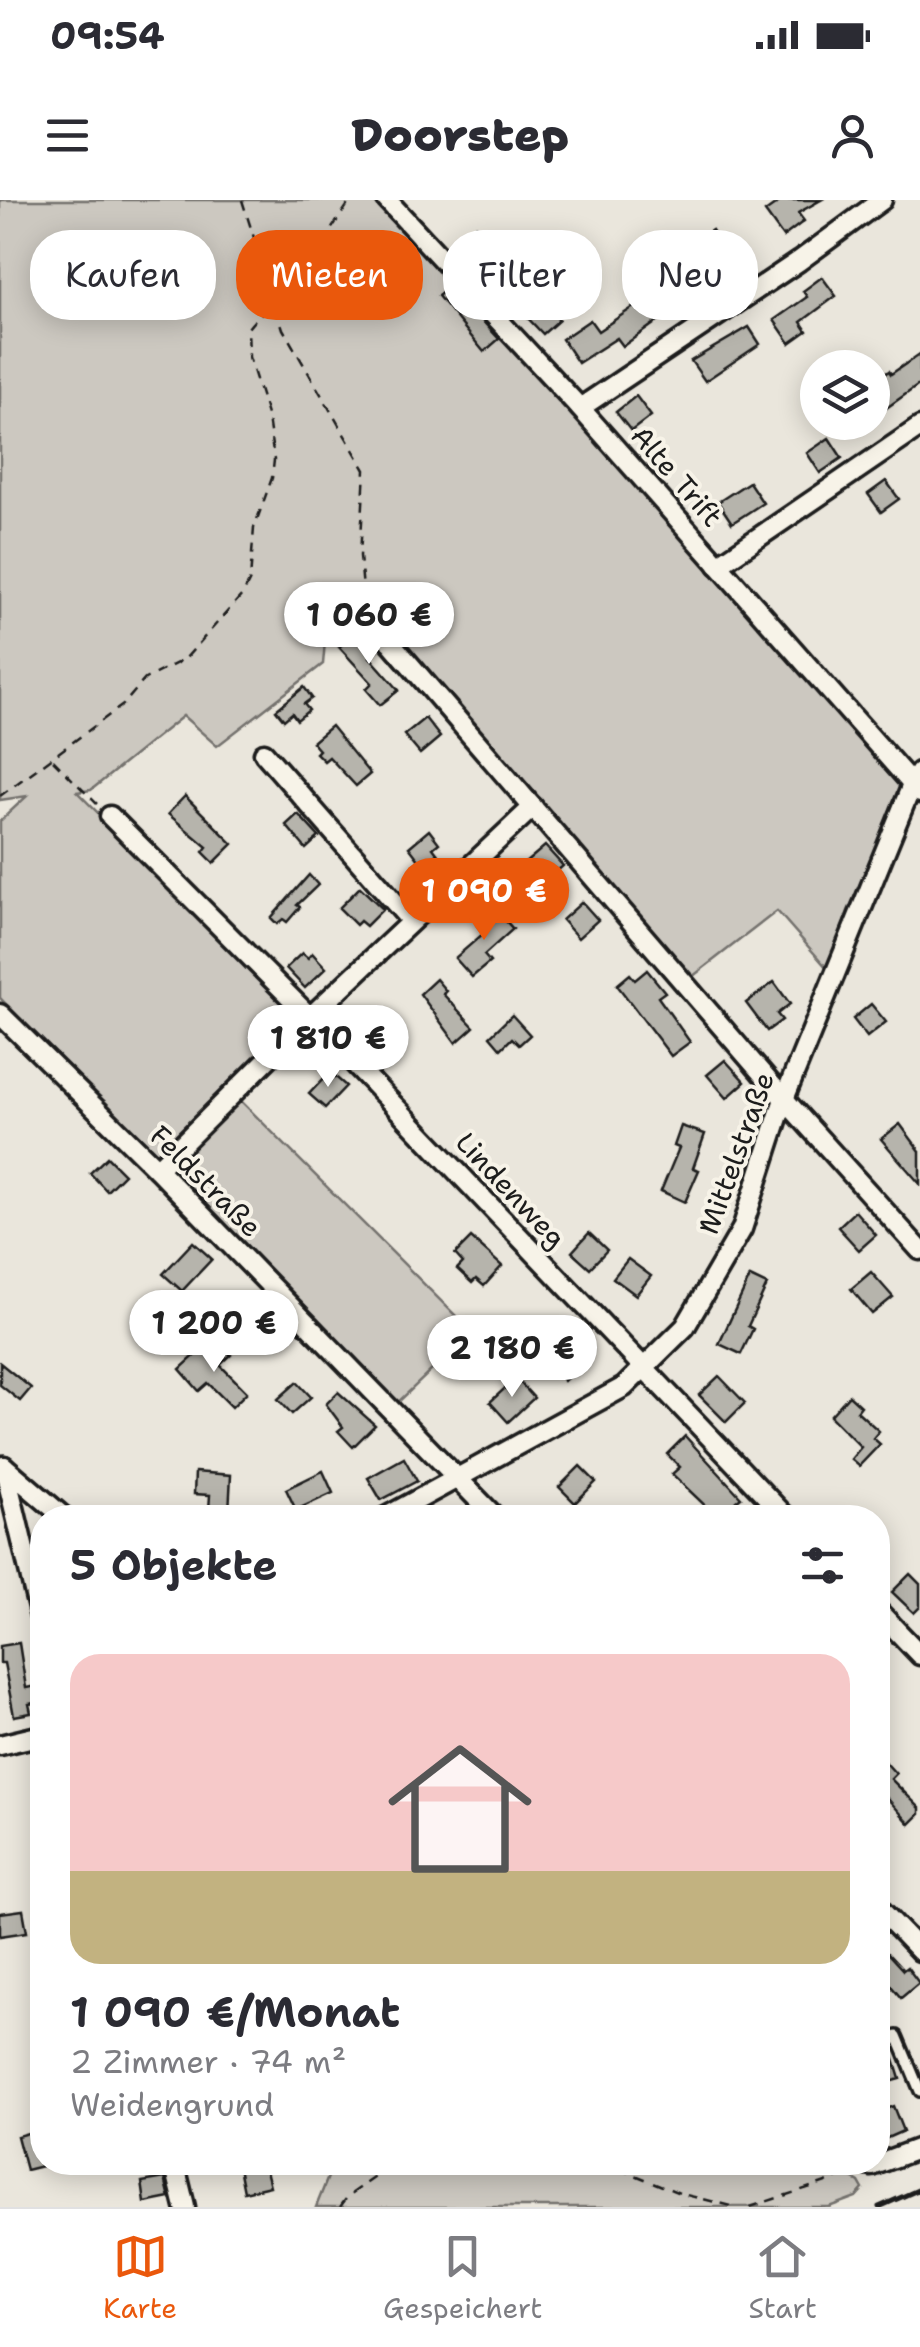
<!DOCTYPE html>
<html lang="de">
<head>
<meta charset="utf-8">
<style>
  body { margin:0; font-family:"Shantell Sans",sans-serif; background:#f7f7f7; color:#2b2b33; height:100vh; display:flex; flex-direction:column; font-size:38px; white-space:nowrap }
  * { box-sizing:border-box; margin:0 }
  p { font-size:32px; color:#7c7c81 }
  .icon { flex:none; width:55px; height:55px; fill:none; stroke:currentColor; stroke-width:2; stroke-linecap:round; stroke-linejoin:round }
  .map { position:relative; flex:1; overflow:hidden }
  .details { position:absolute; left:30px; top:1305px; width:860px; height:670px; display:flex; flex-direction:column; background:#fff; border-radius:40px; box-shadow:0 5px 25px #0003 }
  .details>* { flex:none }
  .guide { position:absolute; left:30px; top:30px; width:860px; height:90px; display:flex; gap:20px }
  .tools { position:absolute; left:800px; top:150px; display:grid; gap:20px }
  .tools a { display:grid; place-items:center; width:90px; height:90px; border-radius:50%; background:#fff; box-shadow:0 5px 25px #0003; font-size:50px }
  .price { position:absolute; translate:-50% -85px; padding:0 22px; border-radius:35px; background:#fff; color:#222; font-size:32px; line-height:65px; filter:drop-shadow(0 2px 5px #0008) }
  .price::after { content:''; position:absolute; left:50%; top:60px; width:30px; height:22px; margin-left:-15px; background:inherit; clip-path:polygon(0 0,100% 0,50% 100%) }
  .price.active { background:#ea580c; color:#fff }
  ul { padding:0; list-style:none }
  li { display:grid; align-content:center; gap:20px; height:530px; padding:0 40px }
  li span { display:grid; place-items:center; height:310px; border-radius:30px; color:#555 }
  li>.icon { margin-inline-start:auto }
  span .icon { width:180px; height:180px; fill:#fffc; stroke-width:1 }
  li b { font-size:42px }
  h2 { display:flex; justify-content:space-between; align-items:center; height:120px; padding:0 40px; font-size:42px }
  .tag { padding:0 35px; border-radius:40px; background:#fff; box-shadow:0 5px 25px #0003; font-size:35px; line-height:90px }
  .tag.active { background:#ea580c; color:#fff }
  .status { display:flex; justify-content:space-between; align-items:center; height:70px; padding:0 50px; background:#fff; direction:ltr }
  .status svg { height:28px; fill:currentColor }
  header { display:flex; justify-content:space-between; align-items:center; height:130px; padding:0 40px; background:#fff; font-size:45px; font-weight:800 }
  .dock { display:flex; justify-content:space-around; align-items:center; height:140px; border-top:2px solid #e1e1e2; background:#fff; font-size:28px; color:#7c7c81 }
  .dock a { display:grid; justify-items:center; gap:5px }
  .dock .active { color:#ea580c }
  .map>svg:first-child { display:block }
  .green { fill:#ccc8c0; stroke:#74726e; stroke-width:2.5 }
  .building { fill:#b6b4ac; stroke:#1c1c1c; stroke-width:2.5 }
  .lines { fill:none; stroke-linecap:round; stroke-linejoin:round }
  .lane-casing { stroke:#1c1c1c; stroke-width:16 }
  .street-casing { stroke:#1c1c1c; stroke-width:25 }
  .path { stroke:#1c1c1c; stroke-width:2.5; stroke-dasharray:10 8; stroke-linecap:butt }
  .lane { stroke:#f7f3e8; stroke-width:9 }
  .street { stroke:#f7f3e8; stroke-width:18 }
  .rail { stroke:#1c1c1c; stroke-width:5 }
  .labels { text-anchor:middle; dominant-baseline:central; stroke-width:8; stroke-linejoin:round; paint-order:stroke }
  .street-label { font-size:28px; fill:#1c1c1c; stroke:#f7f3e8 }
</style>
</head>
<body>
<div class="status"><b>09:54</b><svg viewBox="0 0 49 12"><path d="M0 12V9h3v3zM5 12V6h3v6zM10 12V3h3v9zM15 12V0h3v12zM26 1h20v11H26zM47 4h2v5h-2z"/></svg></div>
<header><svg class="icon" aria-label="menu" viewBox="0 0 24 24"><path d="M4 6h16M4 12h16M4 18h16"/></svg>Doorstep<svg class="icon" aria-label="person" viewBox="0 0 24 24"><circle cx="12" cy="8" r="4"/><path d="M4 21q1-7 8-7t8 7"/></svg></header>
<div class="map">
<svg width="920" height="2007" viewBox="0 0 920 2007">
  <rect width="100%" height="100%" fill="#eae6dc"/>
  <filter id="ink" filterUnits="userSpaceOnUse"><feTurbulence type="fractalNoise" baseFrequency=".01" numOctaves="2"/><feDisplacementMap in="SourceGraphic" scale="20" xChannelSelector="R" yChannelSelector="G"/><feConvolveMatrix kernelMatrix="1 2 1 2 8 2 1 2 1" color-interpolation-filters="sRGB"/></filter>
  <g filter="url(#ink)">
    <g class="green">
      <path d="M0,0H387L898,576L903,589L848,711L828,769L777,711L688,780L368,417L328,407L323,464L217,546L183,516L91,590L77,592L302,817L159,960L0,798V621L27,596L0,600Z"/>
      <path d="M238,898L472,1132L392,1208L165,967Z"/>
      <path d="M334,1962L827,1963L859,1982L863,1989L856,1997L829,2007H316Z"/>
    </g>
    <g class="building">
      <path d="M782,0H821L798,13L804,21L783,37L765,12Z"/>
      <path d="M476,26L496,48L479,64L459,41Z"/>
      <path d="M712,30L731,61L703,78L706,82L670,107L672,111L623,146L617,138L578,163L562,139L590,120L598,131L671,82L666,75L670,72L664,62Z"/>
      <path d="M822,77L836,96L801,122L807,131L790,143L774,120L807,97L803,91Z"/>
      <path d="M450,86L499,139L484,152L438,96Z"/>
      <path d="M540,100L559,120L543,134L524,114Z"/>
      <path d="M749,127L760,144L705,181L691,161Z"/>
      <path d="M920,154V184L885,209L872,191V182L889,171L891,174Z"/>
      <path d="M636,196L651,216L631,231L616,212Z"/>
      <path d="M829,238L842,258L820,273L807,253Z"/>
      <path d="M886,281L899,299L881,312L868,294Z"/>
      <path d="M749,282L763,303L732,323L718,302Z"/>
      <path d="M359,430L377,450L370,457L399,490L380,505L366,489L372,483L339,447Z"/>
      <path d="M304,487L312,498L304,504L309,510L297,520L292,513L284,520L276,510Z"/>
      <path d="M425,518L440,537L420,554L404,535Z"/>
      <path d="M331,526L370,574L356,586L329,557L324,561L316,553L319,550L312,542Z"/>
      <path d="M185,596L233,644L214,663L203,652L207,647L168,614Z"/>
      <path d="M298,614L319,637L306,649L286,625Z"/>
      <path d="M429,630L439,643L433,648L440,657L426,669L409,647Z"/>
      <path d="M545,646L563,666L541,685L524,664Z"/>
      <path d="M309,675L318,685L297,705L300,707L287,722L283,719L277,724L271,718Z"/>
      <path d="M360,687L383,709L366,726L360,721L356,725L339,708Z"/>
      <path d="M582,702L598,720L578,738L562,720Z"/>
      <path d="M495,709L513,729L484,755L490,762L472,777L455,758L484,733L477,725Z"/>
      <path d="M302,753L308,758L312,753L326,768L305,788L286,768Z"/>
      <path d="M647,770L665,792L658,797L690,842L671,856L617,785L630,774L635,780Z"/>
      <path d="M436,779L446,791L443,794L474,827L456,843L420,794Z"/>
      <path d="M774,782L790,804L777,814L782,820L767,831L746,803Z"/>
      <path d="M871,804L886,822L867,837L853,819Z"/>
      <path d="M512,815L530,835L519,845L512,838L501,849L490,836Z"/>
      <path d="M389,832L402,847L382,864L369,849Z"/>
      <path d="M725,860L745,882L727,898L707,875Z"/>
      <path d="M330,872L346,886L325,908L309,894Z"/>
      <path d="M900,924L920,951V984L881,939Z"/>
      <path d="M681,926L705,934L693,968L699,970L685,1002L661,991L679,948L674,946Z"/>
      <path d="M107,957L124,974L107,991L90,973Z"/>
      <path d="M855,1011L876,1035L859,1050L838,1027Z"/>
      <path d="M589,1033L607,1050L590,1068L572,1052Z"/>
      <path d="M471,1038L502,1066L484,1086L476,1079L472,1083L457,1069L463,1063L455,1054Z"/>
      <path d="M193,1042L212,1059L182,1091L163,1074Z"/>
      <path d="M628,1059L651,1076L636,1095L613,1078Z"/>
      <path d="M871,1072L893,1097L872,1114L851,1089Z"/>
      <path d="M750,1077L767,1085L748,1126L753,1129L741,1154L719,1144Z"/>
      <path d="M575,1139L590,1155L564,1181L549,1165Z"/>
      <path d="M223,1146L231,1155L220,1165L247,1192L232,1207L208,1183L199,1191L180,1169L202,1149L210,1158Z"/>
      <path d="M0,1163L31,1188L20,1201L0,1185Z"/>
      <path d="M719,1176L745,1203L726,1222L699,1195Z"/>
      <path d="M516,1178L534,1198L508,1222L490,1202Z"/>
      <path d="M297,1182L311,1197L292,1214L278,1199Z"/>
      <path d="M338,1192L375,1225L353,1247L338,1231L343,1227L326,1204Z"/>
      <path d="M849,1195L861,1206L857,1211L879,1231L873,1238L880,1244L859,1266L851,1259L861,1247L830,1216Z"/>
      <path d="M685,1236L741,1297L736,1301L754,1318H718L672,1274L680,1267L667,1254Z"/>
      <path d="M404,1258L417,1281L381,1300L368,1278Z"/>
      <path d="M580,1266L596,1282L575,1303L559,1287Z"/>
      <path d="M323,1271L333,1293L296,1310L286,1289Z"/>
      <path d="M195,1272L231,1275L229,1312L209,1310L210,1295L194,1294Z"/>
      <path d="M910,1374L920,1384V1407L914,1413L892,1392Z"/>
      <path d="M19,1443L26,1488L37,1486L40,1502L29,1504L31,1513L14,1516L4,1463H0V1446Z"/>
      <path d="M878,1554L896,1574L891,1579L920,1608V1614L910,1624L880,1590L878,1592Z"/>
      <path d="M23,1710L27,1732L0,1736V1713Z"/>
      <path d="M878,1743L903,1770L907,1767L919,1783L901,1798L878,1770Z"/>
      <path d="M878,1845L890,1847L900,1879L878,1885Z"/>
      <path d="M893,1906L903,1931L878,1942V1912Z"/>
      <path d="M42,1929V1966L26,1970L17,1936Z"/>
      <path d="M264,1962L270,1986L244,1992L239,1967Z"/>
      <path d="M165,1978L170,1998L145,2003L142,1982Z"/>
    </g>
    <g class="lines">
      <defs>
        <path id="lane" d="M897,1836L920,1891"/>
        <g id="street">
          <path d="M387,0L580,208L920,593"/>
          <path d="M580,208L799,61L882,0"/>
          <path d="M718,365L920,227"/>
          <path d="M368,416L784,899L920,1050"/>
          <path d="M264,553L411,721"/>
          <path d="M110,616L310,817L787,1318"/>
          <path d="M0,814L157,969L496,1318"/>
          <path d="M157,969L310,817L533,607"/>
          <path d="M4,1266L42,1425"/>
          <path d="M4,1266L65,1318"/>
          <path d="M384,1318L624,1187L685,1127L742,1029L784,899L912,585L920,572"/>
          <path d="M878,1411L920,1455"/>
          <path d="M0,1545L42,1535"/>
          <path d="M878,1707L920,1751"/>
          <path d="M174,1962L185,2007"/>
          <path d="M856,1962L872,1966L920,1948"/>
        </g>
      </defs>
      <use href="#lane" class="lane-casing"/>
      <use href="#street" class="street-casing"/>
      <g class="path">
        <path d="M242,0L275,104"/>
        <path d="M279,101L300,76L351,0"/>
        <path d="M276,107L283,129L365,270L360,356L364,400"/>
        <path d="M53,560L97,604"/>
        <path d="M0,596L123,505L145,479L185,459L243,394L250,380L254,328L272,278L274,260L268,218L249,157L248,128C269,101 305,82 338,76"/>
        <path d="M603,1962L682,1994L736,2007"/>
        <path d="M340,2007L348,1996L397,1962"/>
        <path d="M750,2007L847,1975"/>
      </g>
      <use href="#lane" class="lane"/>
      <use href="#street" class="street"/>
      <path class="rail" d="M879,2007L920,1989"/>
    </g>
  </g>
  <g class="labels">
    <g class="street-label">
      <text transform="translate(677 276) rotate(49)">Alte Trift</text>
      <text transform="translate(736 953) rotate(-70)">Mittelstraße</text>
      <text transform="translate(206 981) rotate(45)">Feldstraße</text>
      <text transform="translate(511 990) rotate(47)">Lindenweg</text>
    </g>
  </g>
</svg>
<div class="tools">
<a><svg class="icon" aria-label="layers" viewBox="0 0 24 24"><path d="M12 4l9 5-9 5-9-5zM3 14l9 5 9-5"/></svg></a>
</div>
<b class="price" style="left:369px;top:467px">1 060 €</b>
<b class="price active" style="left:484px;top:743px">1 090 €</b>
<b class="price" style="left:328px;top:890px">1 810 €</b>
<b class="price" style="left:214px;top:1175px">1 200 €</b>
<b class="price" style="left:512px;top:1200px">2 180 €</b>
<div class="guide">
<a class="tag">Kaufen</a>
<a class="tag active">Mieten</a>
<a class="tag">Filter</a>
<a class="tag">Neu</a>
</div>
<section class="details">
<h2>5 Objekte<svg class="icon" aria-label="filters" viewBox="0 0 24 24"><path d="M4 7h16M4 17h16"/><circle cx="9" cy="7" r="2"/><circle cx="15" cy="17" r="2"/></svg></h2>
<ul>
<li><span style="background:linear-gradient(#f6c9c9 70%,#c2b280 0)"><svg class="icon" aria-label="home" viewBox="0 0 24 24"><path d="M3 11l9-7 9 7M6 9v11h12V9"/></svg></span><div><b>1 090 €/Monat</b><p>2 Zimmer · 74 m²</p><p>Weidengrund</p></div></li>
</ul>
</section>
</div>
<nav class="dock">
<a class="active"><svg class="icon" aria-label="map" viewBox="0 0 24 24"><path d="M3 6l6-2 6 2 6-2v14l-6 2-6-2-6 2zM9 4v14M15 6v14"/></svg>Karte</a>
<a><svg class="icon" aria-label="saved" viewBox="0 0 24 24"><path d="M7 4h10v16l-5-4-5 4z"/></svg>Gespeichert</a>
<a><svg class="icon" aria-label="home" viewBox="0 0 24 24"><path d="M3 11l9-7 9 7M6 9v11h12V9"/></svg>Start</a>
</nav>
</body>
</html>
